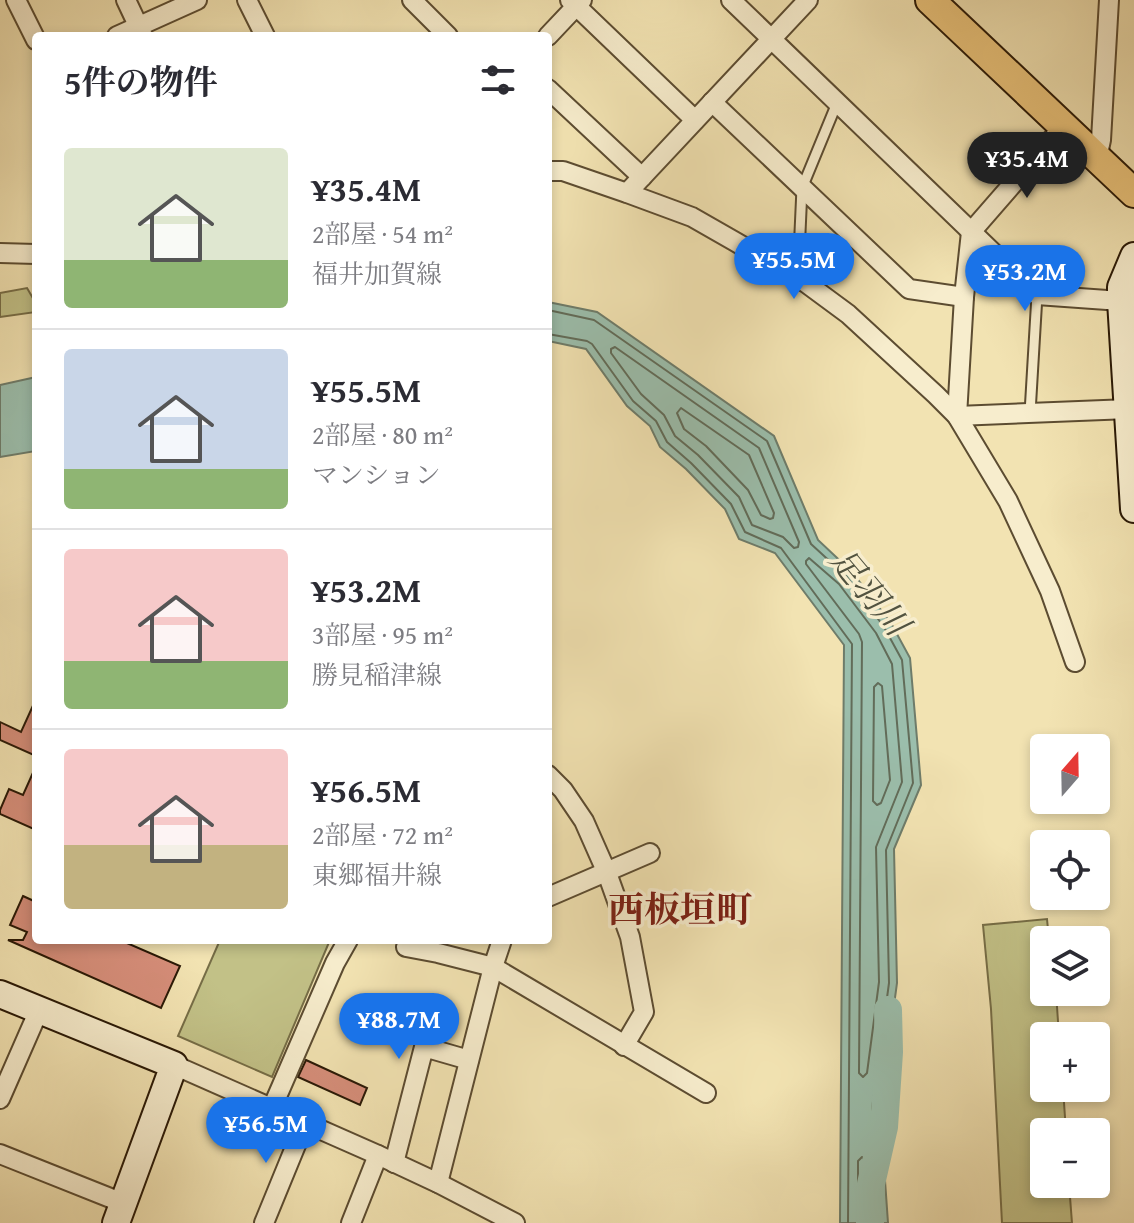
<!DOCTYPE html>
<html lang="ja">
<head>
<meta charset="utf-8">
<style>
  body { margin:0; font-family:"Gentium Book Plus","Noto Serif JP",serif; background:#f2f2f3; color:#2b2b33; height:100vh; display:flex; flex-direction:column; font-size:30px; white-space:nowrap }
  * { box-sizing:border-box; margin:0 }
  p { font-size:26px; color:#7c7c81 }
  .icon { flex:none; width:44px; height:44px; fill:none; stroke:currentColor; stroke-width:2; stroke-linecap:round; stroke-linejoin:round }
  .map { position:relative; flex:1; overflow:hidden }
  .drawer { position:absolute; left:32px; top:32px; width:520px; height:912px; display:flex; flex-direction:column; background:#fff; border-radius:8px; box-shadow:0 4px 12px #0003 }
  .drawer>* { flex:none }
  .needle { width:52px; rotate:20deg }
  .buttons { position:absolute; left:1030px; top:734px; display:grid; gap:16px }
  .buttons a { display:grid; place-items:center; width:80px; height:80px; border-radius:8px; background:#fff; box-shadow:0 4px 12px #0003; font-size:40px }
  .price { position:absolute; translate:-50% -68px; padding:0 18px; border-radius:28px; background:#1a73e8; color:#fff; font-size:26px; line-height:52px; filter:drop-shadow(0 2px 4px #0008) }
  .price::after { content:''; position:absolute; left:50%; top:48px; width:24px; height:18px; margin-left:-12px; background:inherit; clip-path:polygon(0 0,100% 0,50% 100%) }
  .price.active { background:#222; color:#fff }
  ul { padding:0; list-style:none }
  li { display:flex; align-items:center; gap:24px; height:200px; padding:0 32px }
  li+li { border-top:2px solid #e1e1e2 }
  li span { display:grid; place-items:center; flex:none; width:224px; height:160px; border-radius:8px; color:#555 }
  li>.icon { margin-inline-start:auto }
  span .icon { width:96px; height:96px; fill:#fffc; stroke-width:1 }
  li b { font-size:34px }
  h2 { display:flex; justify-content:space-between; align-items:center; height:96px; padding:0 32px; font-size:34px }
  .map>svg:first-child { display:block }
  .green { fill:#c2c187; stroke:#766d46; stroke-width:2 }
  .water { fill:#9bbeac; stroke:#6e7c6a; stroke-width:2 }
  .lines { fill:none; stroke-linecap:round; stroke-linejoin:round }
  .shore { stroke:#626c59; stroke-width:2 }
  .river { stroke:#9bbeac; stroke-width:28 }
  .building { fill:#d68e7a; stroke:#2a1906; stroke-width:2 }
  .service-casing { stroke:#5c4c31; stroke-width:13 }
  .minor-casing { stroke:#5c4c31; stroke-width:22 }
  .secondary-casing { stroke:#2a1906; stroke-width:30 }
  .primary-casing { stroke:#2a1906; stroke-width:32 }
  .service { stroke:#f7edcd; stroke-width:9 }
  .minor { stroke:#f7edcd; stroke-width:18 }
  .secondary { stroke:#f7edcd; stroke-width:26 }
  .primary { stroke:#e9c279; stroke-width:28 }
  .labels { text-anchor:middle; dominant-baseline:central; stroke-width:7; stroke-linejoin:round; paint-order:stroke }
  .water-label { font-size:34px; font-style:italic; fill:#525340; stroke:#f7edcd }
  .quarter-label { font-size:36px; font-weight:bold; fill:#7a1f14; stroke:#f7edcd }
</style>
</head>
<body>
<div class="map">
<svg width="1134" height="1223" viewBox="0 0 1134 1223">
  <rect width="100%" height="100%" fill="#f2e3b2"/>
  <filter id="stains"><feTurbulence type="fractalNoise" baseFrequency=".0025" numOctaves="4"/><feColorMatrix values="0 0 0 0 .2 0 0 0 0 .09 0 0 0 0 .02 0 0 0 .5 -.17"/></filter>
  <radialGradient id="worn" r=".72"><stop offset=".6" stop-color="#630" stop-opacity="0"/><stop offset="1" stop-color="#630" stop-opacity=".3"/></radialGradient>
  <g class="green">
    <path d="M27,288L34,300H36V312L0,317V293Z"/>
    <path d="M1047,919L1049,940H1044V992H1056L1059,1036H1044V1088H1063L1066,1132H1044V1184H1069L1072,1223H1002L991,1009L983,925Z"/>
    <path d="M220,940H330L272,1077L178,1036Z"/>
  </g>
  <g class="water">
    <path d="M548,302L597,312L774,436L818,540L852,572L891,623L910,658L921,785L894,849L897,983L880,1109L888,1223H840V1222L844,645L775,553L739,539L725,509L686,469L660,447L650,426L627,406L586,349L548,341Z"/>
    <path d="M36,377V451L0,457V385Z"/>
  </g>
  <g class="lines">
    <g class="shore">
      <path d="M548,310L594,320L767,441L811,544L847,577L884,627L902,660L913,783L886,850L889,983L872,1109L880,1223"/>
      <path d="M548,334L587,341L592,344L633,401L656,421L667,442L691,463L731,504L745,532L781,548L852,644L848,1223"/>
      <path d="M615,347L759,448L799,542L798,547L794,548L783,537L752,525L739,497L698,455L675,436L664,415L641,394L611,353V349Z"/>
      <path d="M681,408L749,455L774,513L773,518L770,519L761,515L748,490L706,446L684,429L677,413Z"/>
      <path d="M809,558L839,584L876,633L892,664L902,782L876,847L879,982L867,1073L863,1077L859,1073L862,642L859,634L806,564V561Z"/>
      <path d="M878,683L882,686L890,780L881,803L877,805L873,801L874,687Z"/>
      <path d="M858,1223V1161L862,1157L866,1161L870,1223"/>
    </g>
    <path class="river" d="M870,1223L871,1184L884,1127L889,1052L888,1010"/>
  </g>
  <g class="building">
    <path d="M36,699V756L0,740V722L21,732Z"/>
    <path d="M36,766V830L0,814V810L9,789L23,795Z"/>
    <path d="M23,896L36,902V940H120L180,966L161,1008L8,940H23L27,932L10,925Z"/>
    <path d="M306,1060L367,1088L360,1105L298,1077Z"/>
  </g>
  <g class="lines">
    <defs>
      <g id="service">
        <path d="M798,277L802,188L837,103"/>
        <path d="M1030,413L1037,295"/>
      </g>
      <g id="minor">
        <path d="M16,0L36,40"/>
        <path d="M126,0L143,36"/>
        <path d="M247,0L265,36"/>
        <path d="M412,0L448,36"/>
        <path d="M570,0L695,120"/>
        <path d="M731,0L1037,295L1121,301"/>
        <path d="M117,36L197,0"/>
        <path d="M548,36L582,0"/>
        <path d="M548,89L642,177"/>
        <path d="M712,102L909,289L964,297"/>
        <path d="M1097,159L1101,140L1109,0"/>
        <path d="M548,171H563L627,193L692,217L734,241L806,283L848,314L936,395L957,416L1008,501L1050,591L1075,662"/>
        <path d="M627,193L808,0"/>
        <path d="M0,253L36,254"/>
        <path d="M957,416L964,297L971,232L1052,139"/>
        <path d="M957,416L1129,409L1134,410"/>
        <path d="M548,775L563,790L584,821L607,873L630,937L644,1012L624,1046"/>
        <path d="M548,897L650,853"/>
        <path d="M406,947L438,953L493,967L706,1093"/>
        <path d="M174,1065L378,1155L438,1183L515,1223"/>
        <path d="M0,1099L39,1010"/>
        <path d="M272,1108L335,963L348,940"/>
        <path d="M0,1154L123,1203"/>
        <path d="M394,1163L424,1047L469,1060"/>
        <path d="M438,1183L493,967L502,940"/>
        <path d="M264,1223L305,1123"/>
        <path d="M351,1223L378,1155"/>
      </g>
      <g id="secondary">
        <path d="M1134,256L1121,287V301L1134,509"/>
        <path d="M0,994L174,1065L116,1223"/>
      </g>
      <path id="primary" d="M930,0L1134,193"/>
    </defs>
    <use href="#service" class="service-casing"/>
    <use href="#minor" class="minor-casing"/>
    <use href="#secondary" class="secondary-casing"/>
    <use href="#primary" class="primary-casing"/>
    <use href="#service" class="service"/>
    <use href="#minor" class="minor"/>
    <use href="#secondary" class="secondary"/>
    <use href="#primary" class="primary"/>
  </g>
  <g class="labels">
    <g class="water-label">
      <text transform="translate(870 591) rotate(50)">足羽川</text>
    </g>
    <g class="quarter-label">
      <text x="680" y="908">西板垣町</text>
    </g>
  </g>
  <rect width="100%" height="100%" filter="url(#stains)"/>
  <rect width="100%" height="100%" fill="url(#worn)"/>
</svg>
<div class="buttons">
<a><svg class="needle" viewBox="-14 -14 28 28"><path d="M0-13l5 13h-10z" fill="#e53935"/><path d="M0 13l5-13h-10z" fill="#7c7c81"/></svg></a>
<a><svg class="icon" aria-label="locate" viewBox="0 0 24 24"><circle cx="12" cy="12" r="6"/><path d="M12 2v4M12 18v4M2 12h4M18 12h4"/></svg></a>
<a><svg class="icon" aria-label="layers" viewBox="0 0 24 24"><path d="M12 4l9 5-9 5-9-5zM3 14l9 5 9-5"/></svg></a>
<a>+</a>
<a>−</a>
</div>
<b class="price active" style="left:1027px;top:200px">¥35.4M</b>
<b class="price" style="left:794px;top:301px">¥55.5M</b>
<b class="price" style="left:1025px;top:313px">¥53.2M</b>
<b class="price" style="left:399px;top:1061px">¥88.7M</b>
<b class="price" style="left:266px;top:1165px">¥56.5M</b>
<section class="drawer">
<h2>5件の物件<svg class="icon" aria-label="filters" viewBox="0 0 24 24"><path d="M4 7h16M4 17h16"/><circle cx="9" cy="7" r="2"/><circle cx="15" cy="17" r="2"/></svg></h2>
<ul>
<li><span style="background:linear-gradient(#dfe7d0 70%,#8fb573 0)"><svg class="icon" aria-label="home" viewBox="0 0 24 24"><path d="M3 11l9-7 9 7M6 9v11h12V9"/></svg></span><div><b>¥35.4M</b><p>2部屋 · 54 m²</p><p>福井加賀線</p></div></li>
<li><span style="background:linear-gradient(#c9d6e8 75%,#8fb573 0)"><svg class="icon" aria-label="home" viewBox="0 0 24 24"><path d="M3 11l9-7 9 7M6 9v11h12V9"/></svg></span><div><b>¥55.5M</b><p>2部屋 · 80 m²</p><p>マンション</p></div></li>
<li><span style="background:linear-gradient(#f6c9c9 70%,#8fb573 0)"><svg class="icon" aria-label="home" viewBox="0 0 24 24"><path d="M3 11l9-7 9 7M6 9v11h12V9"/></svg></span><div><b>¥53.2M</b><p>3部屋 · 95 m²</p><p>勝見稲津線</p></div></li>
<li><span style="background:linear-gradient(#f6c9c9 60%,#c2b280 0)"><svg class="icon" aria-label="home" viewBox="0 0 24 24"><path d="M3 11l9-7 9 7M6 9v11h12V9"/></svg></span><div><b>¥56.5M</b><p>2部屋 · 72 m²</p><p>東郷福井線</p></div></li>
</ul>
</section>
</div>
</body>
</html>
